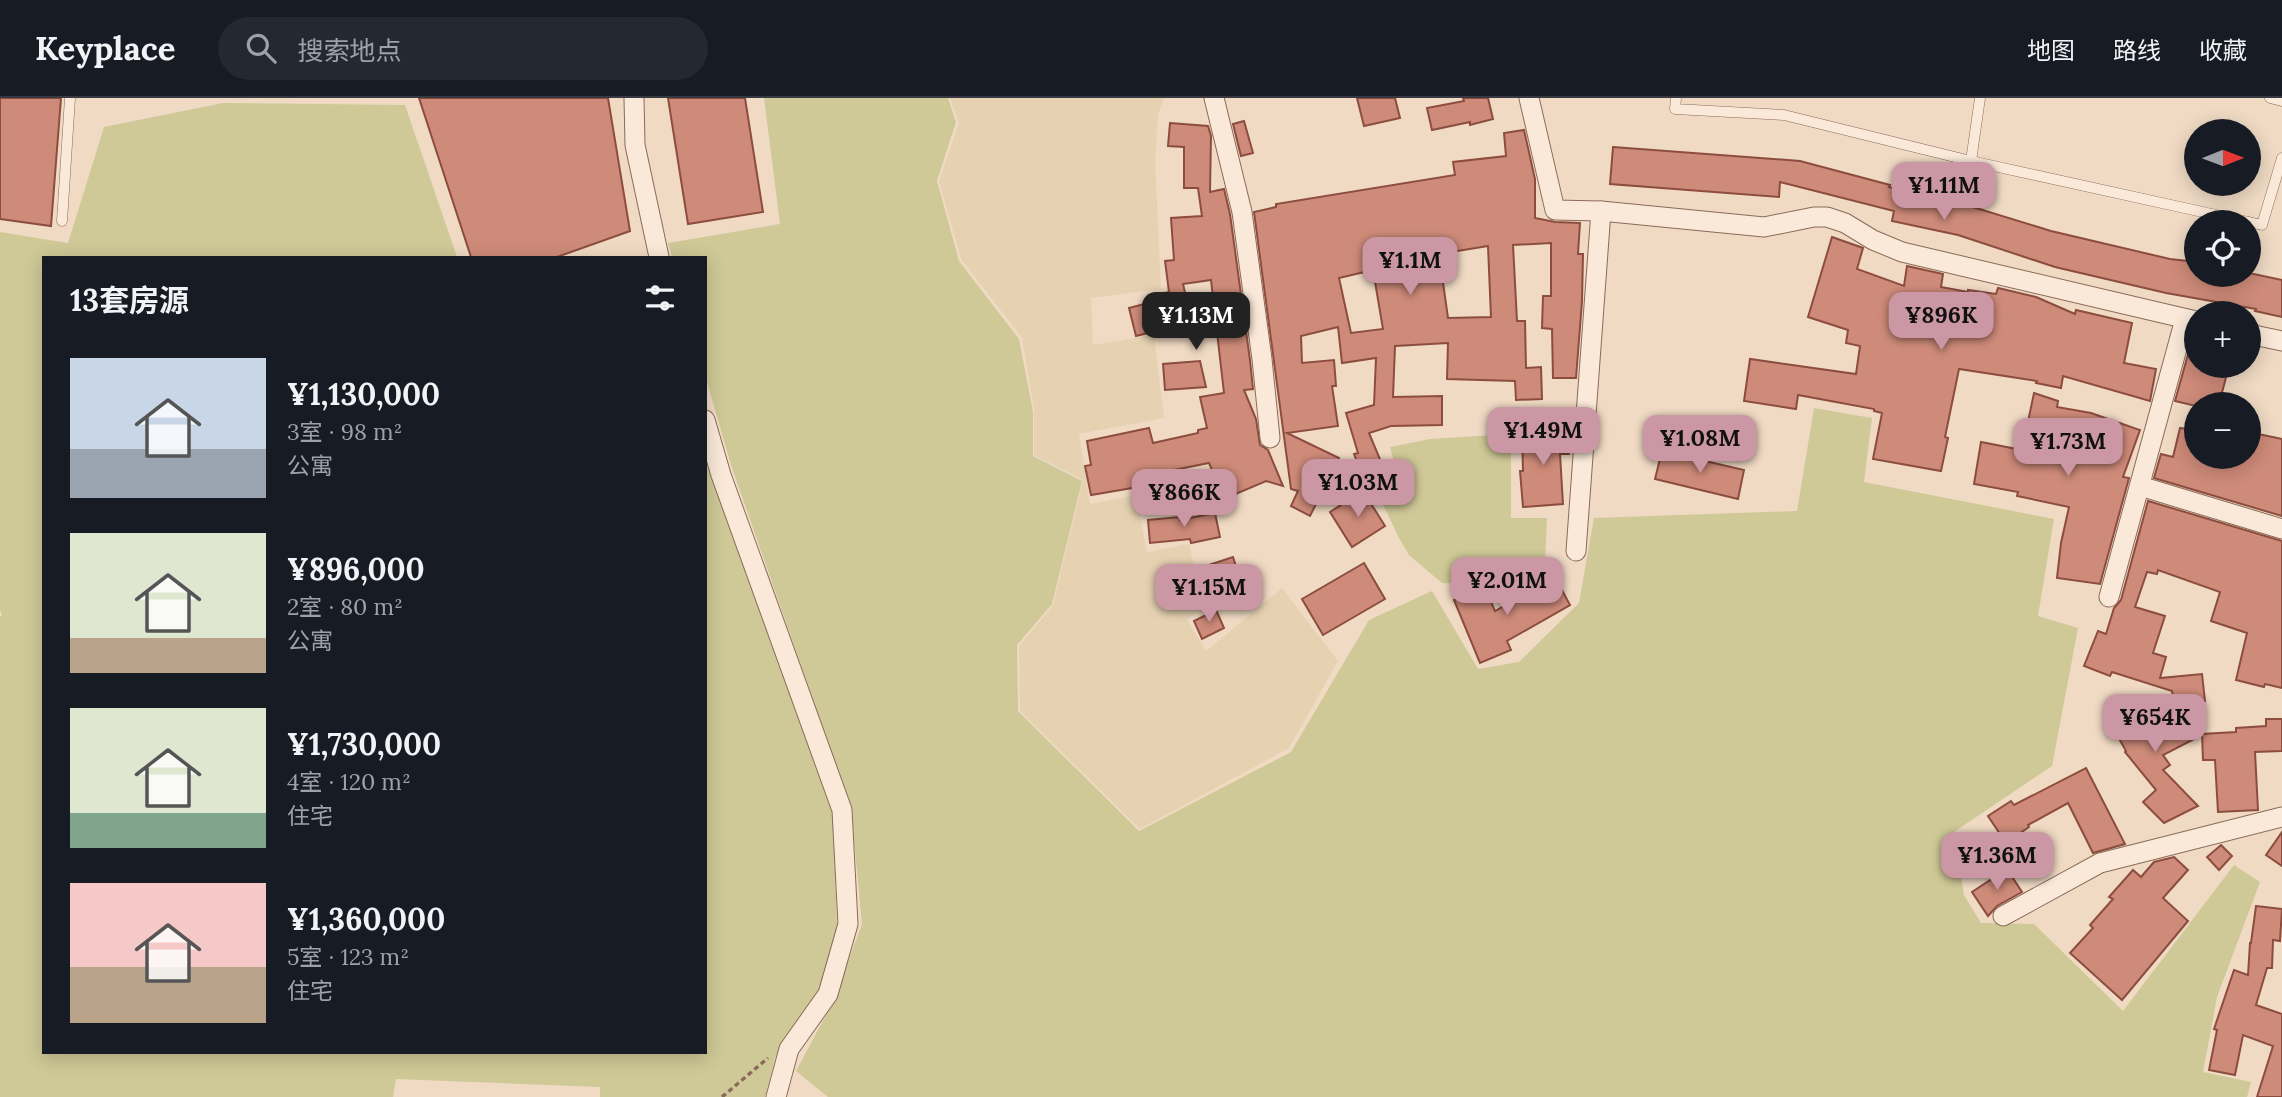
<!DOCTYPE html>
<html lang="zh">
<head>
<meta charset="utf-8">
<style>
  body { margin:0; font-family:Lora,"Noto Sans SC",serif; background:#242831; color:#f1f3f6; height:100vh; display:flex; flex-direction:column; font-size:26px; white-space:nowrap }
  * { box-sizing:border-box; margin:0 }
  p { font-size:23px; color:#9ea1a6 }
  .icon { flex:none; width:38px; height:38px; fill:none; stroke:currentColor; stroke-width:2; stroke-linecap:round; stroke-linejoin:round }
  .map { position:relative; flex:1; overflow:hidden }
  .sheet { position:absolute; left:42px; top:158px; width:665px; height:798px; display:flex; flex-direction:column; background:#171b24; border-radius:0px; box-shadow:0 4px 18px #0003 }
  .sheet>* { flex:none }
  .needle { width:46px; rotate:89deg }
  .buttons { position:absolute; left:2184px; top:21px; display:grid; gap:14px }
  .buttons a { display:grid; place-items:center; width:77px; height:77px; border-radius:50%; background:#171b24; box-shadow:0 4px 18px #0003; font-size:35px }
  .price { position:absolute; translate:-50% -60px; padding:0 16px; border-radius:14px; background:#cb97a5; color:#111; font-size:23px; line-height:46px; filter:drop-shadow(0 2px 4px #0008) }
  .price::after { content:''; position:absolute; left:50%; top:42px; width:21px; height:16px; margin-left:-10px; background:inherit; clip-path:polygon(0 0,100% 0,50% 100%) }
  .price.active { background:#222; color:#fff }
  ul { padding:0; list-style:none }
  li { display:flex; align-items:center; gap:21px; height:175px; padding:0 28px }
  li span { display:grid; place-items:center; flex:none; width:196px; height:140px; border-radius:0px; color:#555 }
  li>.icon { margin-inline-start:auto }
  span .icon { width:84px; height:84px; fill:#fffc; stroke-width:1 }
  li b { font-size:30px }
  h2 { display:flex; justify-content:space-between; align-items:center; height:84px; padding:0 28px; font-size:30px }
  header { display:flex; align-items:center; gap:42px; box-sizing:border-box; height:98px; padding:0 35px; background:#171b24; border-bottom:2px solid #363941 }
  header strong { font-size:33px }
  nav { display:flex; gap:38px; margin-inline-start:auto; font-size:24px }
  .search { width:490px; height:63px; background:#242831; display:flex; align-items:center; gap:18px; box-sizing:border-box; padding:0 24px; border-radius:38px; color:#9ea1a6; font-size:26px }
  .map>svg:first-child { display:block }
  .farmland { fill:#e6d2b1 }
  .green { fill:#cfc997 }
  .building { fill:#cf8b79; stroke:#8c4d3f; stroke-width:2; fill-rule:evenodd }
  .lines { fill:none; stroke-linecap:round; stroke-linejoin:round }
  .lane-casing { stroke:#8b6a5a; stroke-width:11 }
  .street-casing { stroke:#8b6a5a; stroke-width:21 }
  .path { stroke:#8b6a5a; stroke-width:3.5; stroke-dasharray:5 3.5; stroke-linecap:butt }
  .lane { stroke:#fae9d8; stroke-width:10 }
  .street { stroke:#fae9d8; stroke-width:19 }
</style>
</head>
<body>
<header>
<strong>Keyplace</strong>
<div class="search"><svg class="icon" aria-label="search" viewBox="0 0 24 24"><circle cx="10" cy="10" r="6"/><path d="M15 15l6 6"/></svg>搜索地点</div>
<nav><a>地图</a><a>路线</a><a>收藏</a></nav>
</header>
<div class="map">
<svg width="2282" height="999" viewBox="0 0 2282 999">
  <rect width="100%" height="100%" fill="#f0dac4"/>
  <path class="farmland" d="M950,0H1164L1158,17L1155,63L1161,191L1091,200L1093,247L1154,237L1164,320L1079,336L1090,406L1136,397L1147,454L1189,446L1204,511L1187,521L1206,553L1282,490L1338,563L1289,650L1140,731L1020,613L1019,548L1053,507L1083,382L1034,357V312L1022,240L961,161L939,83L959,25Z"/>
  <g class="green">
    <path d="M764,0H948L956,24L937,83L959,163L1019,241L1033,314V358L1082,383L1052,506L1017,547L1018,613L1139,733L1291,654L1369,522L1432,493L1478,571L1519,564L1579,505L1594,420L1797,413L1814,310L1872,320L1864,384L2054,421L2038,518L2078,530L2052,668L1954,734L1964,797L1981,825L2034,826L2123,913L2234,767L2260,784L2217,899L2203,974L2251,984L2247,999H828L796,973L833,904L862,826L851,710L732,370L705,277V159H672L668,145L780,126Z"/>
    <path d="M223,5L405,7L457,159H44V954H705V344L833,711L837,827L820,896L775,960L765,999H600V989L396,981L393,999H0V519L2,517L0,512V134L68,145L104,29Z"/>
    <path d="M1511,336V420H1547L1545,465L1516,481L1474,486L1442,485L1409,457L1399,440L1379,398L1400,386L1390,349L1430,341Z"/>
  </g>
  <g class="building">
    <path d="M0,0H61L51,128L0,121Z"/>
    <path d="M419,0H608L630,133L557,159H471Z"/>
    <path d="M668,0H745L763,114L688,126Z"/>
    <path d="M1357,0H1395L1400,20L1364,28Z"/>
    <path d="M1463,0H1488L1493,21L1470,27V24L1432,32L1427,10L1464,3Z"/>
    <path d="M1244,23L1253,55L1241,58L1233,26Z"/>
    <path d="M1170,25L1208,28L1211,38L1210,94L1224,91L1230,116L1250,262L1253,291L1244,292L1256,321L1260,347L1268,352L1283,388L1266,383L1224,401L1209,365L1154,376L1156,386L1091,397L1085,368L1091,367L1087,343L1149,330L1153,345L1198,335V332L1207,330L1200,299L1224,295L1211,182L1183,186L1192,224L1136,238L1129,210L1156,203L1155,197L1169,194L1165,163L1174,162L1171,120L1202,118L1198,90H1184V49L1168,48Z"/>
    <path d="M1524,32L1535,81V120L1555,124L1580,125L1578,156H1583L1582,203L1576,280H1553L1552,231L1542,230L1543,198H1551V145L1513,147L1517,223H1525L1526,270L1541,269L1542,301L1516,302L1515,283L1447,281L1448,245L1395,248L1393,299L1442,298V327L1391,328L1369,335L1389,383L1368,392L1354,356L1358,355L1346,315L1374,307L1376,260L1342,265L1338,229L1301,238L1302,265L1334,262L1336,288H1332L1338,328L1287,335L1339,360L1310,418L1291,408L1298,393L1291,391L1254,114L1276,109V106L1455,77L1453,64L1506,58L1504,35ZM1488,148L1491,219L1448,220L1439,156ZM1373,172L1383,231L1351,235L1339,180Z"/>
    <path d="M1613,49L1800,63L1890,87L1889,89L1963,106L2051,133L2170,161L2196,164V177H2249V175L2282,182V219L2255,213L2256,211L2166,195L2055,169L1958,137L1892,123L1894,113L1780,84L1779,99L1610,86Z"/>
    <path d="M1832,139L1863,150L1857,171L1904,188L1907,168L1943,176L1941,189L1968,194V192L1996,196L1998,190L2036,199L2075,216L2076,212L2132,225L2124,265L2156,271L2150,303L2063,278L2061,290L2036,285L2037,283L1959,271L1945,339L1948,340L1941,373L1873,361L1882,315L1874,313V311L1798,297L1796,311L1744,303L1750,261L1856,276L1860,248L1846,245L1848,232L1808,219Z"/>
    <path d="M2194,235H2196V268H2229L2219,306H2196V308L2175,303Z"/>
    <path d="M1200,263L1206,289L1165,292L1163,266Z"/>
    <path d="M2034,295L2058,303L2057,309L2091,315L2140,332L2123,379L2129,380L2100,486L2057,480L2061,445L2069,409L2017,398L2018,394L1974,386L1981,344L2022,352Z"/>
    <path d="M2180,330L2196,332V359H2249V334L2282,341V418L2154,380L2161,356L2173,359Z"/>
    <path d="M1568,332L1569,356H1560L1563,406L1523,409L1520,373H1523L1522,333Z"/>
    <path d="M1662,353L1744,372L1738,401L1655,381Z"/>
    <path d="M1363,393L1385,428L1352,449L1330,414Z"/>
    <path d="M2148,403L2282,443V590L2265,586L2264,589L2236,582L2247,535L2211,523L2220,494L2158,472L2157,476L2147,474L2135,509L2165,518L2153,555L2166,559L2160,580L2202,576L2205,603L2174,606L2172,593L2112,574L2110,578L2084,568L2098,533L2106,536L2114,510L2121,502Z"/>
    <path d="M1215,415L1220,439L1191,445L1190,441L1150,445L1148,422L1179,419L1180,422Z"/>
    <path d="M1233,459L1242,487L1209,497L1200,470Z"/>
    <path d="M1364,465L1385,501L1323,537L1302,501Z"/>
    <path d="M1555,479L1570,507L1507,543L1511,552L1480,565L1454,502L1485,490L1495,513Z"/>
    <path d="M1216,512L1224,530L1202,541L1194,523Z"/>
    <path d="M2140,599L2155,624L2181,611L2196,640L2163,657L2170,667L2163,672L2198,708L2164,725L2143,704L2156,692L2125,654L2126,653L2107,619Z"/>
    <path d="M2266,621H2282V653L2255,654L2258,712L2218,714L2215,662H2203L2202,636L2236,634V630L2266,628Z"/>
    <path d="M2086,670L2125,746L2093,755L2068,705L2028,727L2029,729L2006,745L1988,718L2011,703L2014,707Z"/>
    <path d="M2282,734V768L2266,757Z"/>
    <path d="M2221,747L2232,758L2219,772L2207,759Z"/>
    <path d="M2174,759L2188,772L2163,800L2188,823L2122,902L2070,855L2093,830L2090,827L2113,801L2109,799L2133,772L2141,779L2154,764Z"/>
    <path d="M2007,771L2022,794L1997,808L1988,818L1972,794Z"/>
    <path d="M2256,808L2282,811L2280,843L2273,842L2272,870H2267L2256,907L2282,916V999H2257L2273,948L2243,937L2235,977L2209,972L2217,932L2214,931L2234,872L2248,877L2250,845H2251Z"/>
  </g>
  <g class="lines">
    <defs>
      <g id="lane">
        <path d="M1676,0L1675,11L1784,17L1971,63L2248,124"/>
        <path d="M2270,0L2282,3"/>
        <path d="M1971,63L1980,0"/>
        <path d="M62,123L70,0"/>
        <path d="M2249,124L2262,127L2282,60"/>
      </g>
      <g id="street">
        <path d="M634,0L635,47L659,159"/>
        <path d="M1214,0L1242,114L1262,261L1270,340"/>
        <path d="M1529,0L1555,112L1601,113"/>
        <path d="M2249,236L2282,243"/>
        <path d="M705,322L721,377L842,712L848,826L828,896L789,951L776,999"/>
        <path d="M2140,388L2282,431"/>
        <path d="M1576,453L1601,113L1764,129L1814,119H1827L1845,125L1873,142L1902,154L2196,223"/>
        <path d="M2109,499L2185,221"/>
        <path d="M2003,818L2100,765L2282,719"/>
      </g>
    </defs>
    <use href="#lane" class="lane-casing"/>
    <use href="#street" class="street-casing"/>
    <path class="path" d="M722,999L768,960"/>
    <use href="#lane" class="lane"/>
    <use href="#street" class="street"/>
  </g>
</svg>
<div class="buttons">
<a><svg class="needle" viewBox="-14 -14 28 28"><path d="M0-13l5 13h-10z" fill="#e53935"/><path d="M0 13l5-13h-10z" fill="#9ea1a6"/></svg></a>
<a><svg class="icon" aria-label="locate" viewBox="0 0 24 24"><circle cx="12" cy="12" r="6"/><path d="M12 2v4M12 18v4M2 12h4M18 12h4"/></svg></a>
<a>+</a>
<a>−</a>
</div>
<b class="price" style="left:1944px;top:124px">¥1.11M</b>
<b class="price" style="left:1410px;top:199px">¥1.1M</b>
<b class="price active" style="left:1196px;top:254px">¥1.13M</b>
<b class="price" style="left:1941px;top:254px">¥896K</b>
<b class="price" style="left:1543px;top:369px">¥1.49M</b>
<b class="price" style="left:1700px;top:377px">¥1.08M</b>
<b class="price" style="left:2068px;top:380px">¥1.73M</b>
<b class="price" style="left:1358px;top:421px">¥1.03M</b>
<b class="price" style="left:1184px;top:431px">¥866K</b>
<b class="price" style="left:1507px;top:519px">¥2.01M</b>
<b class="price" style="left:1209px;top:526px">¥1.15M</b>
<b class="price" style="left:2155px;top:656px">¥654K</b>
<b class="price" style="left:1997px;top:794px">¥1.36M</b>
<section class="sheet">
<h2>13套房源<svg class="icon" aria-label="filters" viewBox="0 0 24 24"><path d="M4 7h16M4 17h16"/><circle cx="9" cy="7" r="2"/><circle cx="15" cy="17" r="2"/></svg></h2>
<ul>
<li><span style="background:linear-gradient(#c9d6e8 65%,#9aa5b1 0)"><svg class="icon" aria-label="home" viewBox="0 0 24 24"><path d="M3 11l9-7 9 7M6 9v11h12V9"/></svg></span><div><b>¥1,130,000</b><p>3室 · 98 m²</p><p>公寓</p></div></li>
<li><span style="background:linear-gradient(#dfe7d0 75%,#b9a48a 0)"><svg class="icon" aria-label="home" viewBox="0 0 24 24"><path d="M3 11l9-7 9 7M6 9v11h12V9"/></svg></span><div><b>¥896,000</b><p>2室 · 80 m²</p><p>公寓</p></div></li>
<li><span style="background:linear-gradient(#dfe7d0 75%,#7fa58c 0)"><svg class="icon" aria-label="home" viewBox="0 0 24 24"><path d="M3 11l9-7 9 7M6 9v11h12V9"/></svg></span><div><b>¥1,730,000</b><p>4室 · 120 m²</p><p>住宅</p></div></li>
<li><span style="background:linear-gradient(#f6c9c9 60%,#b9a48a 0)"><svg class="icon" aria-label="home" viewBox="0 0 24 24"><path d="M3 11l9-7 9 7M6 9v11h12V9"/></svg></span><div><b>¥1,360,000</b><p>5室 · 123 m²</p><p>住宅</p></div></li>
</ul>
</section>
</div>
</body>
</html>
